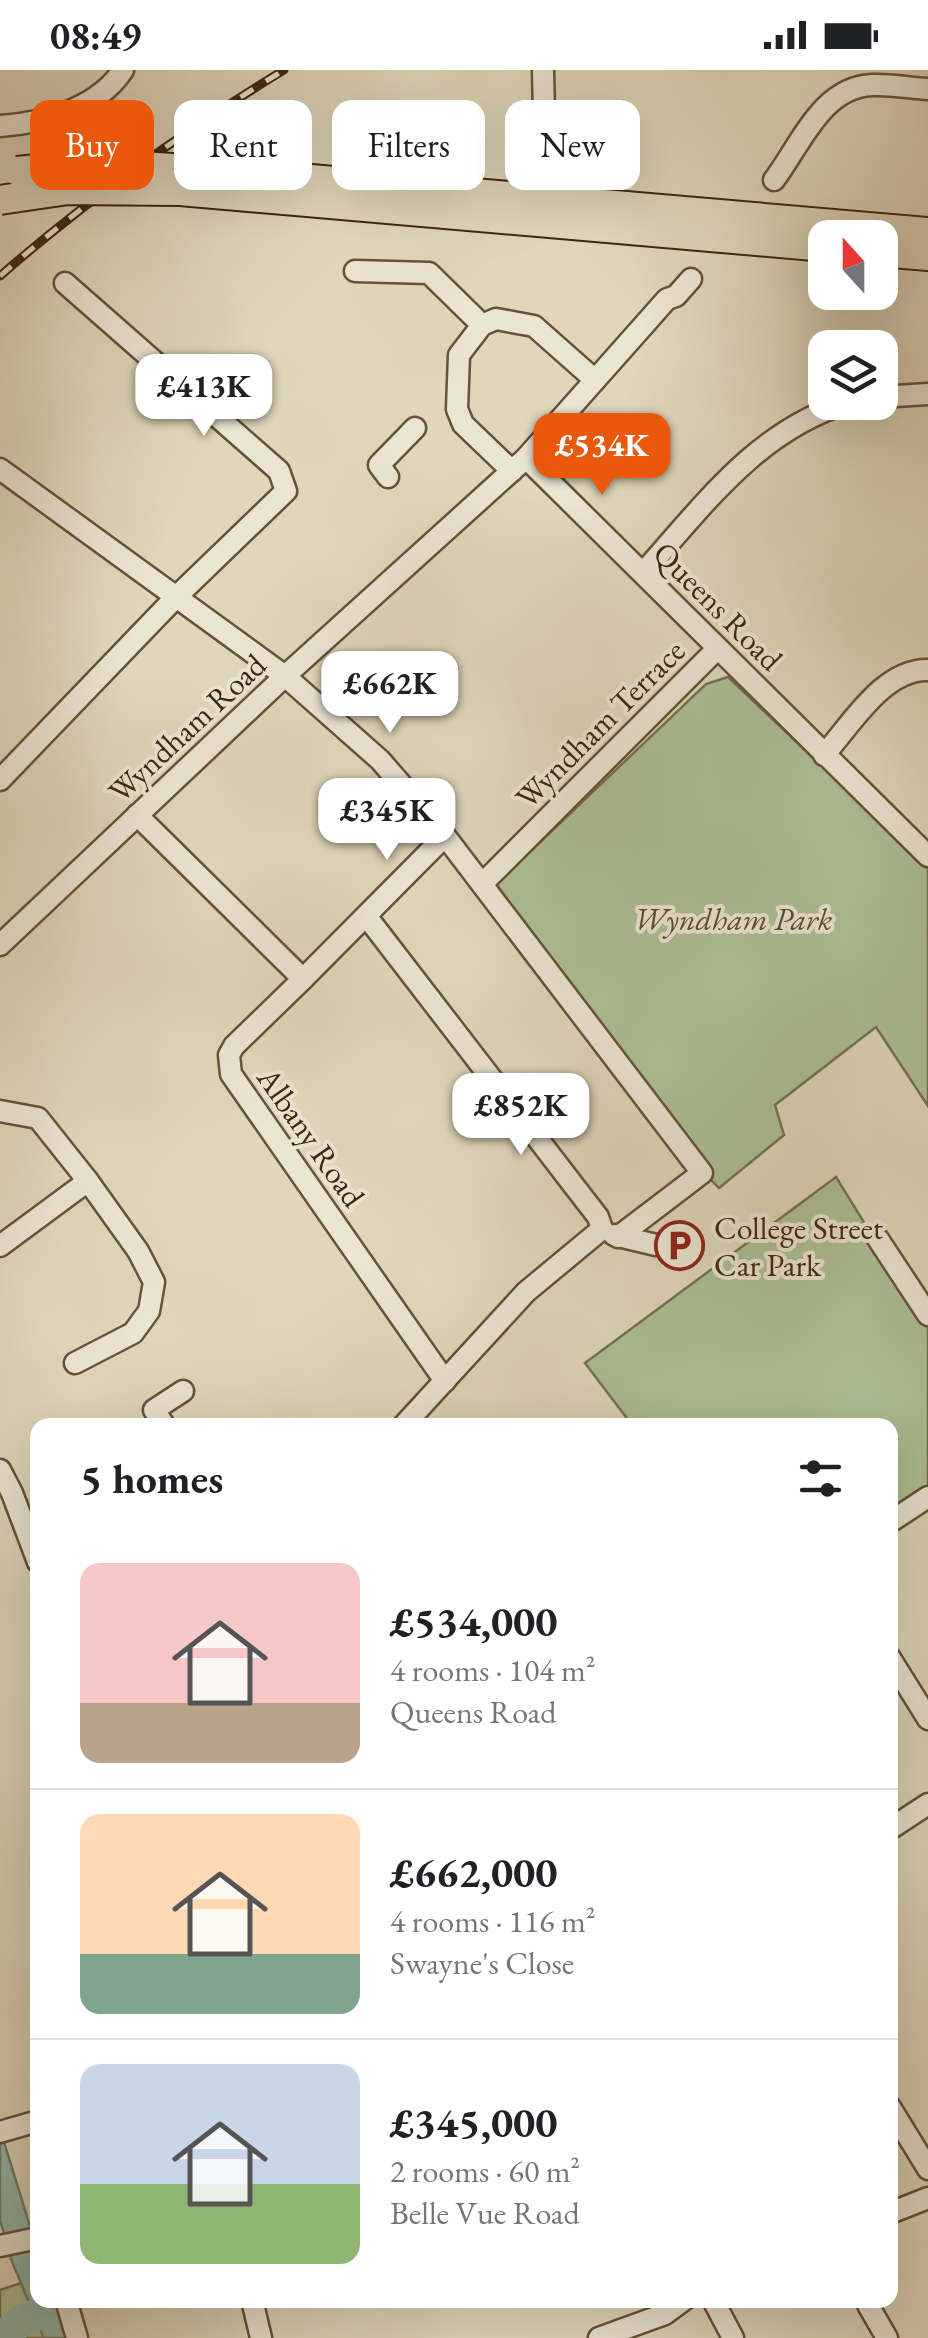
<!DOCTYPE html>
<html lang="en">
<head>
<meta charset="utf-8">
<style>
  body { margin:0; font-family:"EB Garamond",serif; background:#f2f2f2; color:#202124; height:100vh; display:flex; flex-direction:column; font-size:38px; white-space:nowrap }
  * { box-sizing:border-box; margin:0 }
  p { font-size:32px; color:#757577 }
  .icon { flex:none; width:55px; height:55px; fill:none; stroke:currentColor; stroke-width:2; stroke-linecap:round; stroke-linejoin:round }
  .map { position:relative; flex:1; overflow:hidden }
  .side { position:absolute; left:30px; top:1348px; width:868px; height:890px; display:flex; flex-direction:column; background:#fff; border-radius:20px; box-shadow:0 10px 40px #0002 }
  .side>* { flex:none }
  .top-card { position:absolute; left:30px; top:30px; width:870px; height:90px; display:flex; gap:20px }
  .needle { width:65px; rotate:339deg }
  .fabs { position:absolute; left:808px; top:150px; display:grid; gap:20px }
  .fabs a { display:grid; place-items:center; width:90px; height:90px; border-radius:20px; background:#fff; box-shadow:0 10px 40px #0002; font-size:50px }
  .price { position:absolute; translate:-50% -85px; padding:0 22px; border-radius:20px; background:#fff; color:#222; font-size:32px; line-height:65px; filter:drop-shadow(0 2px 5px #0008) }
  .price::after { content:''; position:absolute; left:50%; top:60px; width:30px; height:22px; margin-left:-15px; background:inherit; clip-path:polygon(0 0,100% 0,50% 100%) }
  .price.active { background:#ea580c; color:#fff }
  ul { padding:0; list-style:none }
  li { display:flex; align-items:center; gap:30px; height:250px; padding:0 50px }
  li+li { border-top:2px solid #e0e0e0 }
  li span { display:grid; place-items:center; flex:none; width:280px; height:200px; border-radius:20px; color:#555 }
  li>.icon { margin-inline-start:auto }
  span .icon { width:120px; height:120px; fill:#fffc; stroke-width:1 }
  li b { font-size:42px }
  h2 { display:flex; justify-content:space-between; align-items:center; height:120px; padding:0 50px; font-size:42px }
  .chip { padding:0 35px; border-radius:20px; background:#fff; box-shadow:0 10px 40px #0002; font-size:35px; line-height:90px }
  .chip.active { background:#ea580c; color:#fff }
  .status { display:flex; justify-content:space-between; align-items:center; height:70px; padding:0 50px; background:#fff; direction:ltr }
  .status svg { height:28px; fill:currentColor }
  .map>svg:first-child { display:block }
  .green { fill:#acbf94; stroke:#757251; stroke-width:2.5 }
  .water { fill:#93b9b0; stroke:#717e6f; stroke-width:2.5 }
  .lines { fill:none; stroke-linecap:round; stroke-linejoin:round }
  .river { stroke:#93b9b0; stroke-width:32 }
  .minor-tunnel { stroke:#bfb398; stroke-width:20; stroke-dasharray:20 10; stroke-linecap:butt }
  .minor-casing { stroke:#665239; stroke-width:25 }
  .highway-casing { stroke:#3e260e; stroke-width:32 }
  .minor { stroke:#eae4d3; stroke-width:20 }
  .highway { stroke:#dfd6bb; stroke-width:28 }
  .rail-casing { stroke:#3e260e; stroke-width:9 }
  .rail { stroke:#eae4d3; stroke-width:5; stroke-dasharray:15; stroke-linecap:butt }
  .highway-bridge-casing { stroke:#3e260e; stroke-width:32; stroke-linecap:butt }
  .highway-bridge { stroke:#dfd6bb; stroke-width:28 }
  .labels { text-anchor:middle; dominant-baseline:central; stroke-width:8; stroke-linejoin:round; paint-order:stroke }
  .street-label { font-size:32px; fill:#3e260e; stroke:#eae4d3 }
  .park-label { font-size:32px; font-style:italic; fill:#5a4c30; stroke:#eae4d3 }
  .poi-label { font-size:32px; fill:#3e260e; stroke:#eae4d3; text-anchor:start }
</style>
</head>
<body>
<div class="status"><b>08:49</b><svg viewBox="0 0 49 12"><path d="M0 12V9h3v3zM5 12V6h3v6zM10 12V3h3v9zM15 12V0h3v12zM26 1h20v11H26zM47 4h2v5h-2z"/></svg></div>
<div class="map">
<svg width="928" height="2268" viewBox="0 0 928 2268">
  <rect width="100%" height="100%" fill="#dfd6bb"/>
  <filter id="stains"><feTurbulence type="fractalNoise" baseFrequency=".002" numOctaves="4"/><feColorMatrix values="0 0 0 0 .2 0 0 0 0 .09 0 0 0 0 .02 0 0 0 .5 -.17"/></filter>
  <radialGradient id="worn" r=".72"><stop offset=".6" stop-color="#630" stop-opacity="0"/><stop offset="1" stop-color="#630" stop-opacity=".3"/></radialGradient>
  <g class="green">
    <path d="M728,607L928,797V1036L876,957L775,1035L784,1065L719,1118L706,1105L493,817L706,614Z"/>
    <path d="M836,1107L928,1256V1416L890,1440V1355H632L585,1293Z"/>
    <path d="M21,2213L44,2268H0V2220Z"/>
  </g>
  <path class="water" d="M0,2059L37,2179L38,2230H55L68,2268H44L11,2189L0,2150Z"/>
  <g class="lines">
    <path class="river" d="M2,2268L21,2251L44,2242"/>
    <path class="minor-tunnel" d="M32,1438L38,1435"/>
    <defs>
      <g id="minor">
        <path d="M543,0L545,87"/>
        <path d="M0,56C44,53 97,39 123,0"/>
        <path d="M774,110C801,74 822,17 872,15C890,14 910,18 928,19"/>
        <path d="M355,201L429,203L482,255"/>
        <path d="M880,327L928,324"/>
        <path d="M526,388L928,786"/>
        <path d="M0,399L285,606L380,690L439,758L702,1103L618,1167"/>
        <path d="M512,401L463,354L457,339L459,285L482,255L496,249L534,256L595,310"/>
        <path d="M388,407L379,395L415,358"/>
        <path d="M643,503C704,435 758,359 850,332"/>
        <path d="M824,685C851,655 883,599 928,600"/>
        <path d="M0,710L175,528L286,421L279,401L65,213"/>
        <path d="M137,745L303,909L234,976L229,985L231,1004L445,1311"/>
        <path d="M482,814L717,579"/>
        <path d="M367,847L598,1147L602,1159L526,1222L404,1355"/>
        <path d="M0,875L285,606L526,388L667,229L676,226L691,209"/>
        <path d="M303,909L444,767"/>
        <path d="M0,1041L38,1048L88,1111L0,1176"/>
        <path d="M614,1165L656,1175"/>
        <path d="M878,1169L928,1245"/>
        <path d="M75,1293L133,1263L149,1241L154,1212L138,1181L88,1111"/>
        <path d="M164,1355L154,1340L183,1321"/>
        <path d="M0,1400L12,1423L38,1492"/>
        <path d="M890,1452L928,1427"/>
        <path d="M890,1588L928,1649"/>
        <path d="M890,1759L928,1734"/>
        <path d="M890,2037L928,2099"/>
        <path d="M0,2062L38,2051"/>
        <path d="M890,2143L928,2128"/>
        <path d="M0,2176L38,2168"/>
        <path d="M66,2230L77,2268"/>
        <path d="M252,2230L261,2268"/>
        <path d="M713,2230L733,2268"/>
        <path d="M868,2235L887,2268"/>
        <path d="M599,2268L665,2244L684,2230"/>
      </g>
      <g id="highway">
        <path d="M218,101L928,162"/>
        <path d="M180,121L825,177"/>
        <path d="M880,182L928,186"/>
      </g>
    </defs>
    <use href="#minor" class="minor-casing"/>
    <use href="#highway" class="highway-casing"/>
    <use href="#minor" class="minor"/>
    <use href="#highway" class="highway"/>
    <defs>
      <path id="rail" d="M0,206C88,129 184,61 284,0"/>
    </defs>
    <use href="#rail" class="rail-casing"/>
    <use href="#rail" class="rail"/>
    <defs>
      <g id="highway-bridge">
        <path d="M17,101L96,93L218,101"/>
        <path d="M0,130L68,120L180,121"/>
      </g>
    </defs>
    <use href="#highway-bridge" class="highway-bridge-casing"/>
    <use href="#highway-bridge" class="highway-bridge"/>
  </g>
  <defs>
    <symbol id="parking-ring" viewBox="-11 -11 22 22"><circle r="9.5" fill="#eae4d3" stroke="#8f2418" stroke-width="1.5"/><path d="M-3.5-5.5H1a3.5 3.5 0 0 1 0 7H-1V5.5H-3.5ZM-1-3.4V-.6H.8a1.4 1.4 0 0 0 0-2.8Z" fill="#8f2418"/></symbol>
  </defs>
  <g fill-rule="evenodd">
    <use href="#parking-ring" x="652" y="1148" width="55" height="55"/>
  </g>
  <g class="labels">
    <g class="street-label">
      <text transform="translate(718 536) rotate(45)">Queens Road</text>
      <text transform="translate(600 654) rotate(-45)">Wyndham Terrace</text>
      <text transform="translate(187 658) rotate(-43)">Wyndham Road</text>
      <text transform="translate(311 1067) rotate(55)">Albany Road</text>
    </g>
    <g class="park-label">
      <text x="733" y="849">Wyndham Park</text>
    </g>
    <g class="poi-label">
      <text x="714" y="1158">College Street<tspan x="714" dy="37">Car Park</tspan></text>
    </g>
  </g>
  <rect width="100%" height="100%" filter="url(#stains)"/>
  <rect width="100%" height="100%" fill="url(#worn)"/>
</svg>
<div class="fabs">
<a><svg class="needle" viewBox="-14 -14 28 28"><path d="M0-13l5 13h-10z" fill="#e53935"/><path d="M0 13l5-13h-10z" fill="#757577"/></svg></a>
<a><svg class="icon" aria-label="layers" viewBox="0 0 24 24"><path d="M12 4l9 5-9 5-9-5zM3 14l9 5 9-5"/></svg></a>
</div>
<b class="price" style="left:204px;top:369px">£413K</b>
<b class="price active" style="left:602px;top:428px">£534K</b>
<b class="price" style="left:390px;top:666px">£662K</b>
<b class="price" style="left:387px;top:793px">£345K</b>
<b class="price" style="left:521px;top:1088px">£852K</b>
<div class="top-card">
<a class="chip active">Buy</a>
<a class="chip">Rent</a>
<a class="chip">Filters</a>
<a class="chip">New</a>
</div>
<section class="side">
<h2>5 homes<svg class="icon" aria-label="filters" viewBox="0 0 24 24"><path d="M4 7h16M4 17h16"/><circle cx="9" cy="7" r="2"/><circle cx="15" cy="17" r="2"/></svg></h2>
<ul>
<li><span style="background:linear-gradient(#f6c9c9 70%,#b9a48a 0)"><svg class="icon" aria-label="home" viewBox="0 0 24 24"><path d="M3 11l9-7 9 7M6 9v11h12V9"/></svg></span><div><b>£534,000</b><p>4 rooms · 104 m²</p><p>Queens Road</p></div></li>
<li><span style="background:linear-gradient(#ffd9b3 70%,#7fa58c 0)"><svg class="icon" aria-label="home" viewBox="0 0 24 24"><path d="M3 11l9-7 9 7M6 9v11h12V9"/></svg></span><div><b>£662,000</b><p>4 rooms · 116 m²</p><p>Swayne's Close</p></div></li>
<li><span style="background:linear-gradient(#c9d6e8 60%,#8fb573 0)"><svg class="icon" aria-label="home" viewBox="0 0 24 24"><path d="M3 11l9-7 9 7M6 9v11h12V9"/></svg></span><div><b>£345,000</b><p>2 rooms · 60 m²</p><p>Belle Vue Road</p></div></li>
</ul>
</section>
</div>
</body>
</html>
